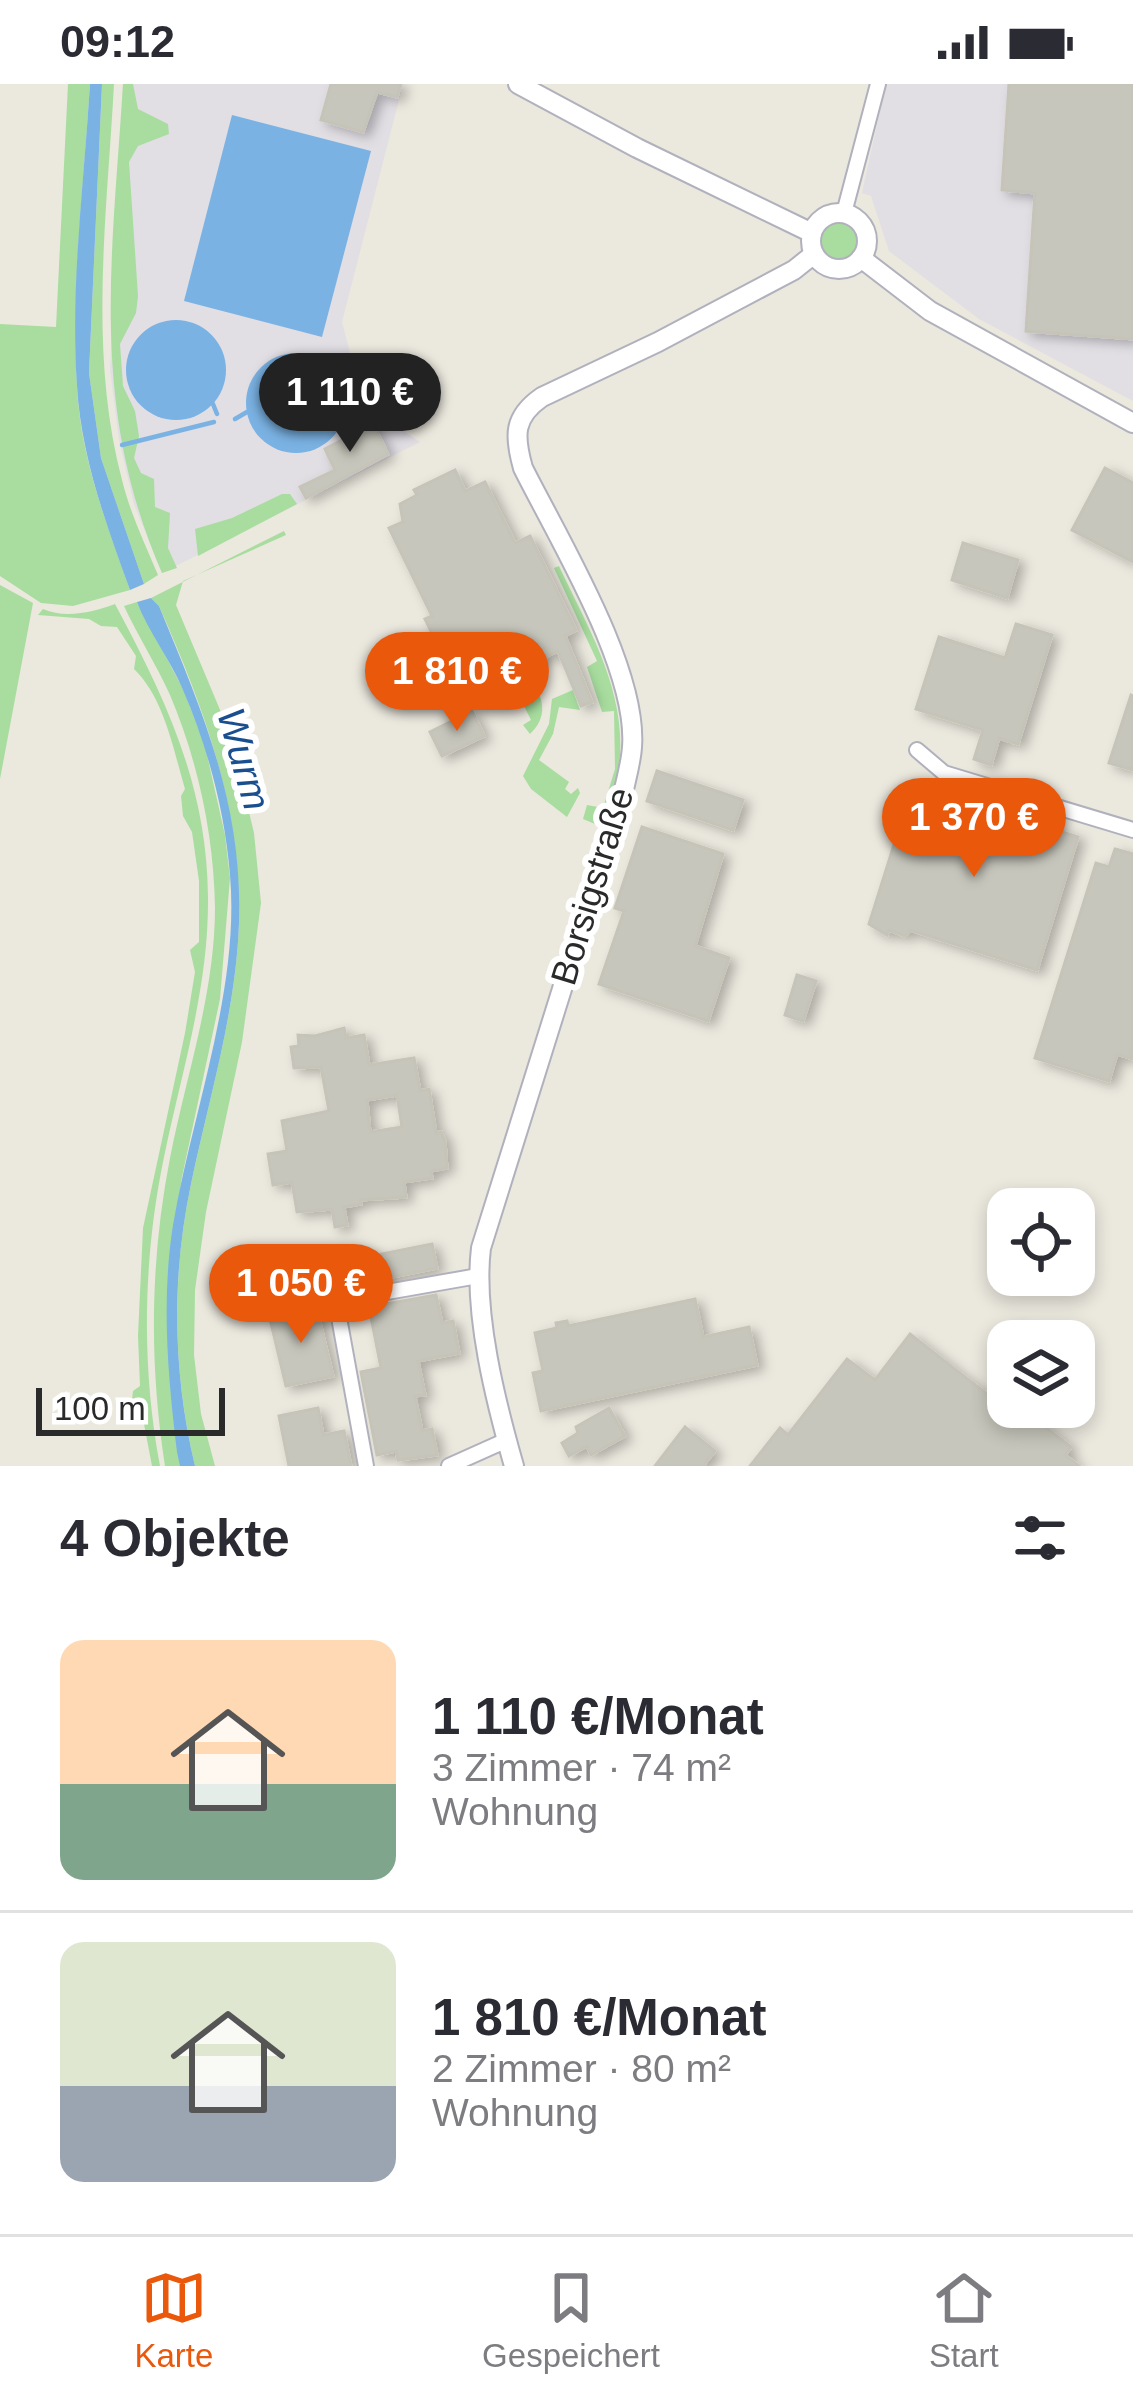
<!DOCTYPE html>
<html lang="de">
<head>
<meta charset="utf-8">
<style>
  body { margin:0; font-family:Arial,sans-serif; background:#f2f2f3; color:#2b2b33; height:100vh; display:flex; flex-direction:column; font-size:45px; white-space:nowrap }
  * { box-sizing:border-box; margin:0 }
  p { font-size:39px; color:#7c7c81 }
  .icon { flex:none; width:66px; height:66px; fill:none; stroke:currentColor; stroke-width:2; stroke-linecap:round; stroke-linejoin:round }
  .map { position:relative; height:1382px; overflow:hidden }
  .drawer { display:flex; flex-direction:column; background:#fff; flex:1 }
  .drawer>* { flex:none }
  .controls { position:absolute; left:987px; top:1104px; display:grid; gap:24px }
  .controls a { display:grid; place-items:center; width:108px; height:108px; border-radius:24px; background:#fff; box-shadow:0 6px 18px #0003; font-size:60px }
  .scale { position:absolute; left:36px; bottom:30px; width:189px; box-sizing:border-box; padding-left:12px; border:6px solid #2a2a2a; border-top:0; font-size:33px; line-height:42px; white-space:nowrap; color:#2a2a2a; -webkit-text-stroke:9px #fff; paint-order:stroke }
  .price { position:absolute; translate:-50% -102px; padding:0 27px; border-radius:42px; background:#ea580c; color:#fff; font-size:39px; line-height:78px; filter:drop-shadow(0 3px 6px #0008) }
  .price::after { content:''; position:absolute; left:50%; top:72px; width:36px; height:27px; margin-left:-18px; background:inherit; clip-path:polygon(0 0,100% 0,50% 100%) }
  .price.on { background:#222; color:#fff }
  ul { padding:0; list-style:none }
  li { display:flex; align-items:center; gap:36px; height:300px; padding:0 60px }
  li+li { border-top:3px solid #e1e1e2 }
  li span { display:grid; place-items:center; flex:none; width:336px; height:240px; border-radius:24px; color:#555 }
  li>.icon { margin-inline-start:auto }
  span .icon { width:144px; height:144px; fill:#fffc; stroke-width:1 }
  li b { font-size:51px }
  h2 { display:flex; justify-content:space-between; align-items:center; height:144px; padding:0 60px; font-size:51px }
  .status { display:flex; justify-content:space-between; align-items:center; height:84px; padding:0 60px; background:#fff; direction:ltr }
  .status svg { height:33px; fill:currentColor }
  .dock { display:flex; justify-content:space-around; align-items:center; height:168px; border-top:3px solid #e1e1e2; background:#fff; font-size:33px; color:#7c7c81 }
  .dock a { display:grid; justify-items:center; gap:6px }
  .dock .on { color:#ea580c }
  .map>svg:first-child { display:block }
  .industrial { fill:#e1dee4 }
  .green { fill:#a8dd9f }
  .water { fill:#7ab2e3 }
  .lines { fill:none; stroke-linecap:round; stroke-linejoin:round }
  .stream { stroke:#7ab2e3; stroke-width:4.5 }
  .building { fill:#c7c6bc; stroke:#c6c4b8; stroke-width:3; fill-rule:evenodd; filter:url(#shadow) }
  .minor-casing { stroke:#b1b1bd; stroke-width:18 }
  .tertiary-casing { stroke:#b1b1bd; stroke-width:22 }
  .minor { stroke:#fff; stroke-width:14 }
  .tertiary { stroke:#fff; stroke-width:18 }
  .labels { text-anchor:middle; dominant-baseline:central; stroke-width:12; stroke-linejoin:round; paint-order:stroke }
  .street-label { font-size:36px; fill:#2a2a2a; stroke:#fff }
  .water-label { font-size:39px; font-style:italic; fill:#1a4f8f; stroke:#fff }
</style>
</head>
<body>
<div class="status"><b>09:12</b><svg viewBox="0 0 49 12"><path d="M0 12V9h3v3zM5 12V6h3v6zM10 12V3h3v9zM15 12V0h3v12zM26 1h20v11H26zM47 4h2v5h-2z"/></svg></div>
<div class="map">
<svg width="1133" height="1382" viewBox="0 0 1133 1382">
  <defs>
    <filter id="shadow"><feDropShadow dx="6" dy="4" stdDeviation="6" flood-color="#0004"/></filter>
  </defs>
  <rect width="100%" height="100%" fill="#ebe8de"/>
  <g class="industrial">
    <path d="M123,0H403L342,238L357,296L376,328L420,358L162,489L134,420L119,356L110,285Z"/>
    <path d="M886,0H1133V317L979,235L889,167L871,112L862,109Z"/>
  </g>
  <g class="green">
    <path d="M68,0H90C84,100 71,202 77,302C80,372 107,441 130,506L73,522L41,519L0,492V240L56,243Z"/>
    <path d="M102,0H114C107,131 88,267 122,396C130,429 145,460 158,491L144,500L101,374L89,289Z"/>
    <path d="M123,0H133L138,25L168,40L169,50L138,62L129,78L138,212L136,229L120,260L123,302L135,327L139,352L134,374L141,389L154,395L155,423L170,429L168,464L177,484L162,489C89,321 112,177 123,0Z"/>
    <circle cx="840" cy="157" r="20"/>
    <path d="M282,410H290L297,420L198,472L195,445L232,434Z"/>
    <path d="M284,447L286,451L183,497L176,521L231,652L254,749L261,819L242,958L206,1128L195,1206L194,1271L201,1330L215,1382H195C173,1289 171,1194 191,1100C209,1014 236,928 239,839C242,725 204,624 159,522L151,514Z"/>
    <path d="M559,482C594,556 638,626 613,711C609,724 608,735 595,740L583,735L587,721L603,724L615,685L614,627L602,628L587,583L597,577L554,484Z"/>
    <path d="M0,501L33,519L0,695Z"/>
    <path d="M137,518L184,607L205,662L225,751L230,794L220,915L182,1093L168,1190L180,1382H165C149,1279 150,1177 170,1074C186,992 215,909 215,824C214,752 198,677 170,611C156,580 138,552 124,522Z"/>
    <path d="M115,520C166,616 207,701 208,813C209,903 182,986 164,1073C143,1174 141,1281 160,1382H152L144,1340L138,1338L131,1325L133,1307L140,1302L138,1252L143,1144L185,949L195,888L190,866L199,858V797L192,748L183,732L181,712L185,705C173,664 164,614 134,585L136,572L117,543L101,542L89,535L38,531L43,525C66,535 93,528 115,520Z"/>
    <path d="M521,574C533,601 557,624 530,650L523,641L531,636L508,590L512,587L509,580Z"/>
    <path d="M573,606L580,626L559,623L553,650L539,676L569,698L565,705L571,710L578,704L580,709L567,733L531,705L523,692L549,640L552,615Z"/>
  </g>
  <g class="water">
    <path d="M90,0H102L89,289L101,374L144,500L130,506C106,440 81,372 77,302C70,202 84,100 90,0Z"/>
    <path d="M232,31L371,67L322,253L184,217Z"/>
    <circle cx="176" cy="286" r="50"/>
    <circle cx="296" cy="319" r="50"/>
    <path d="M151,514L159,522C203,629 243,720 239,839C236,928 209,1014 191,1100C171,1194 173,1290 195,1382H180L177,1368C168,1293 161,1217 173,1141C192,1029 240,905 230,791C225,728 208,664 183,606C170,575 149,549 137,518Z"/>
  </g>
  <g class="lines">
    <g class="stream">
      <path d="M213,320L217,330"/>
      <path d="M235,335L247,328"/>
      <path d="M122,361L214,338"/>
    </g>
  </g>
  <g class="building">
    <path d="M331,0H401L397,13L377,8L363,48L321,36Z"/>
    <path d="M1009,0H1133V255L1026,247L1035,109L1002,106Z"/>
    <path d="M370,334L388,370L306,414L300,403L335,386L325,365L344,355L340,348Z"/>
    <path d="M1105,384L1133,399V478L1072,446Z"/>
    <path d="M455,386L465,407L485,398L515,459L530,452L576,546L565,552L592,618L581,622L558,567L530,581L526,571L507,580L510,586L461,608L425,535L432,532L389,444L403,438L400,420L417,411L414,406Z"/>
    <path d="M963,459L1018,476L1007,514L952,496Z"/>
    <path d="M1016,540L1052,551L1018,660L999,654L991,681L974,675L983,646L916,625L939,553L1005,574Z"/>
    <path d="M1131,611L1133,612V686L1109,679Z"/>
    <path d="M472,627L484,652L442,672L430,648Z"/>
    <path d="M657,687L743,716L733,746L647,717Z"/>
    <path d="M910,710L957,725L959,715L1078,753L1037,886L910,846L905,852L889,846L887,851L869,840Z"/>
    <path d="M642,743L723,770L695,862L729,874L708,937L599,900L624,827L615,824Z"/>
    <path d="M1115,765L1133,770V975L1117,970L1109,997L1035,974L1096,779L1109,783Z"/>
    <path d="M797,891L816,897L803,937L785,931Z"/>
    <path d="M344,944L346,954L364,951L369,981L414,974L420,1007L429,1005L436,1049L441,1048L445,1057L447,1084L431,1087L432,1094L404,1098L406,1113L360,1116L361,1120L344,1123L347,1141L335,1143L332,1125L297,1128L292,1098L273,1101L268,1070L287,1067L282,1037L329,1027L321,983L294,984L291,963L299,962L298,951L315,952ZM397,1011L402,1043L370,1048L367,1016Z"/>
    <path d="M432,1160L437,1184L367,1198L362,1174Z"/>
    <path d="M436,1211L442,1239L453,1237L459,1269L418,1277L425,1311L415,1312L422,1347L432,1345L437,1371L398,1376L396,1367L377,1371L361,1288L381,1284L369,1223Z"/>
    <path d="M695,1215L703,1253L749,1243L757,1281L541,1327L533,1289L543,1287L535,1249L557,1244L556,1239L567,1237L568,1242Z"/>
    <path d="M316,1222L333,1292L286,1302L269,1231Z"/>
    <path d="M1014,1240L1037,1257H1008V1276L995,1266Z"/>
    <path d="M910,1250L1025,1340L1031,1332L1071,1363L1065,1371L1079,1382H750L780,1344L788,1351L847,1275L875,1296Z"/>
    <path d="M318,1324L323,1351L344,1347L351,1382H289L279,1332Z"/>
    <path d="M609,1324L625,1352L591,1371L587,1362L569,1372L562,1359L578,1349L576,1343Z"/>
    <path d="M685,1343L715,1367L703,1382H655Z"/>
  </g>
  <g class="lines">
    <defs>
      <g id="minor">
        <path d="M844,129L878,0"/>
        <path d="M917,666L944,689L1133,746"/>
        <path d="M366,1382L336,1217L478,1192"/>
        <path d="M449,1382L507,1356"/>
      </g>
      <g id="tertiary">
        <path d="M518,0L637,64L812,149"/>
        <circle cx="839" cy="157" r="28"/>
        <path d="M861,174L930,227L1133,339"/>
        <path d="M514,1382C496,1319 473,1229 481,1164L623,710C626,695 631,679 632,663C638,585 559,456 523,384C514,352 513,333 542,313L658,258L794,186L814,170"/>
      </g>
    </defs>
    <use href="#minor" class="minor-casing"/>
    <use href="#tertiary" class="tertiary-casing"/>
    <use href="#minor" class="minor"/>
    <use href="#tertiary" class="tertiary"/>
  </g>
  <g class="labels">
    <g class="street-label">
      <text transform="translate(592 802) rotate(-73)">Borsigstraße</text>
    </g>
    <g class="water-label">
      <text transform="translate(244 675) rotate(74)">Wurm</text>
    </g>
  </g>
</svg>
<div class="controls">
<a><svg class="icon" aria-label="locate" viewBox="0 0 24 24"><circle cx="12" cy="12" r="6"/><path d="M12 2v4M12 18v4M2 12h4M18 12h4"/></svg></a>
<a><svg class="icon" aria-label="layers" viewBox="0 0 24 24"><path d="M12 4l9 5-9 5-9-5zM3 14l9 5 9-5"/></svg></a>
</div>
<div class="scale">100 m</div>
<b class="price on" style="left:350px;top:371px">1 110 €</b>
<b class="price" style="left:457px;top:650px">1 810 €</b>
<b class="price" style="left:974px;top:796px">1 370 €</b>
<b class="price" style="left:301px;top:1262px">1 050 €</b>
</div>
<section class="drawer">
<h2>4 Objekte<svg class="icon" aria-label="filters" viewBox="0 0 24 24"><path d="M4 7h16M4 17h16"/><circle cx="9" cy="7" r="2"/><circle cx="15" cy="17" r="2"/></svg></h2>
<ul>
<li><span style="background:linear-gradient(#ffd9b3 60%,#7fa58c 0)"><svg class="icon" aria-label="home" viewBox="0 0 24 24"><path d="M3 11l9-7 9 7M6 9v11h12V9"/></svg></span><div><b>1 110 €/Monat</b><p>3 Zimmer · 74 m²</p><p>Wohnung</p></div></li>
<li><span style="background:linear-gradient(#dfe7d0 60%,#9aa5b1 0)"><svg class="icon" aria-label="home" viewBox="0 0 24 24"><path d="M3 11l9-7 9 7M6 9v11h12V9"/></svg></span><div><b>1 810 €/Monat</b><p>2 Zimmer · 80 m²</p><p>Wohnung</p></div></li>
</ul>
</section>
<nav class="dock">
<a class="on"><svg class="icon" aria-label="map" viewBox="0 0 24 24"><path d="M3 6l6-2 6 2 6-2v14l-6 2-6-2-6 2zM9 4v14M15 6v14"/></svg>Karte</a>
<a><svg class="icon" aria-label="saved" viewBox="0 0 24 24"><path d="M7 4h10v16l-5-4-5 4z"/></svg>Gespeichert</a>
<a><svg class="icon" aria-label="home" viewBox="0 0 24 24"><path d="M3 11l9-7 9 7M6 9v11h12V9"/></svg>Start</a>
</nav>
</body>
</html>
